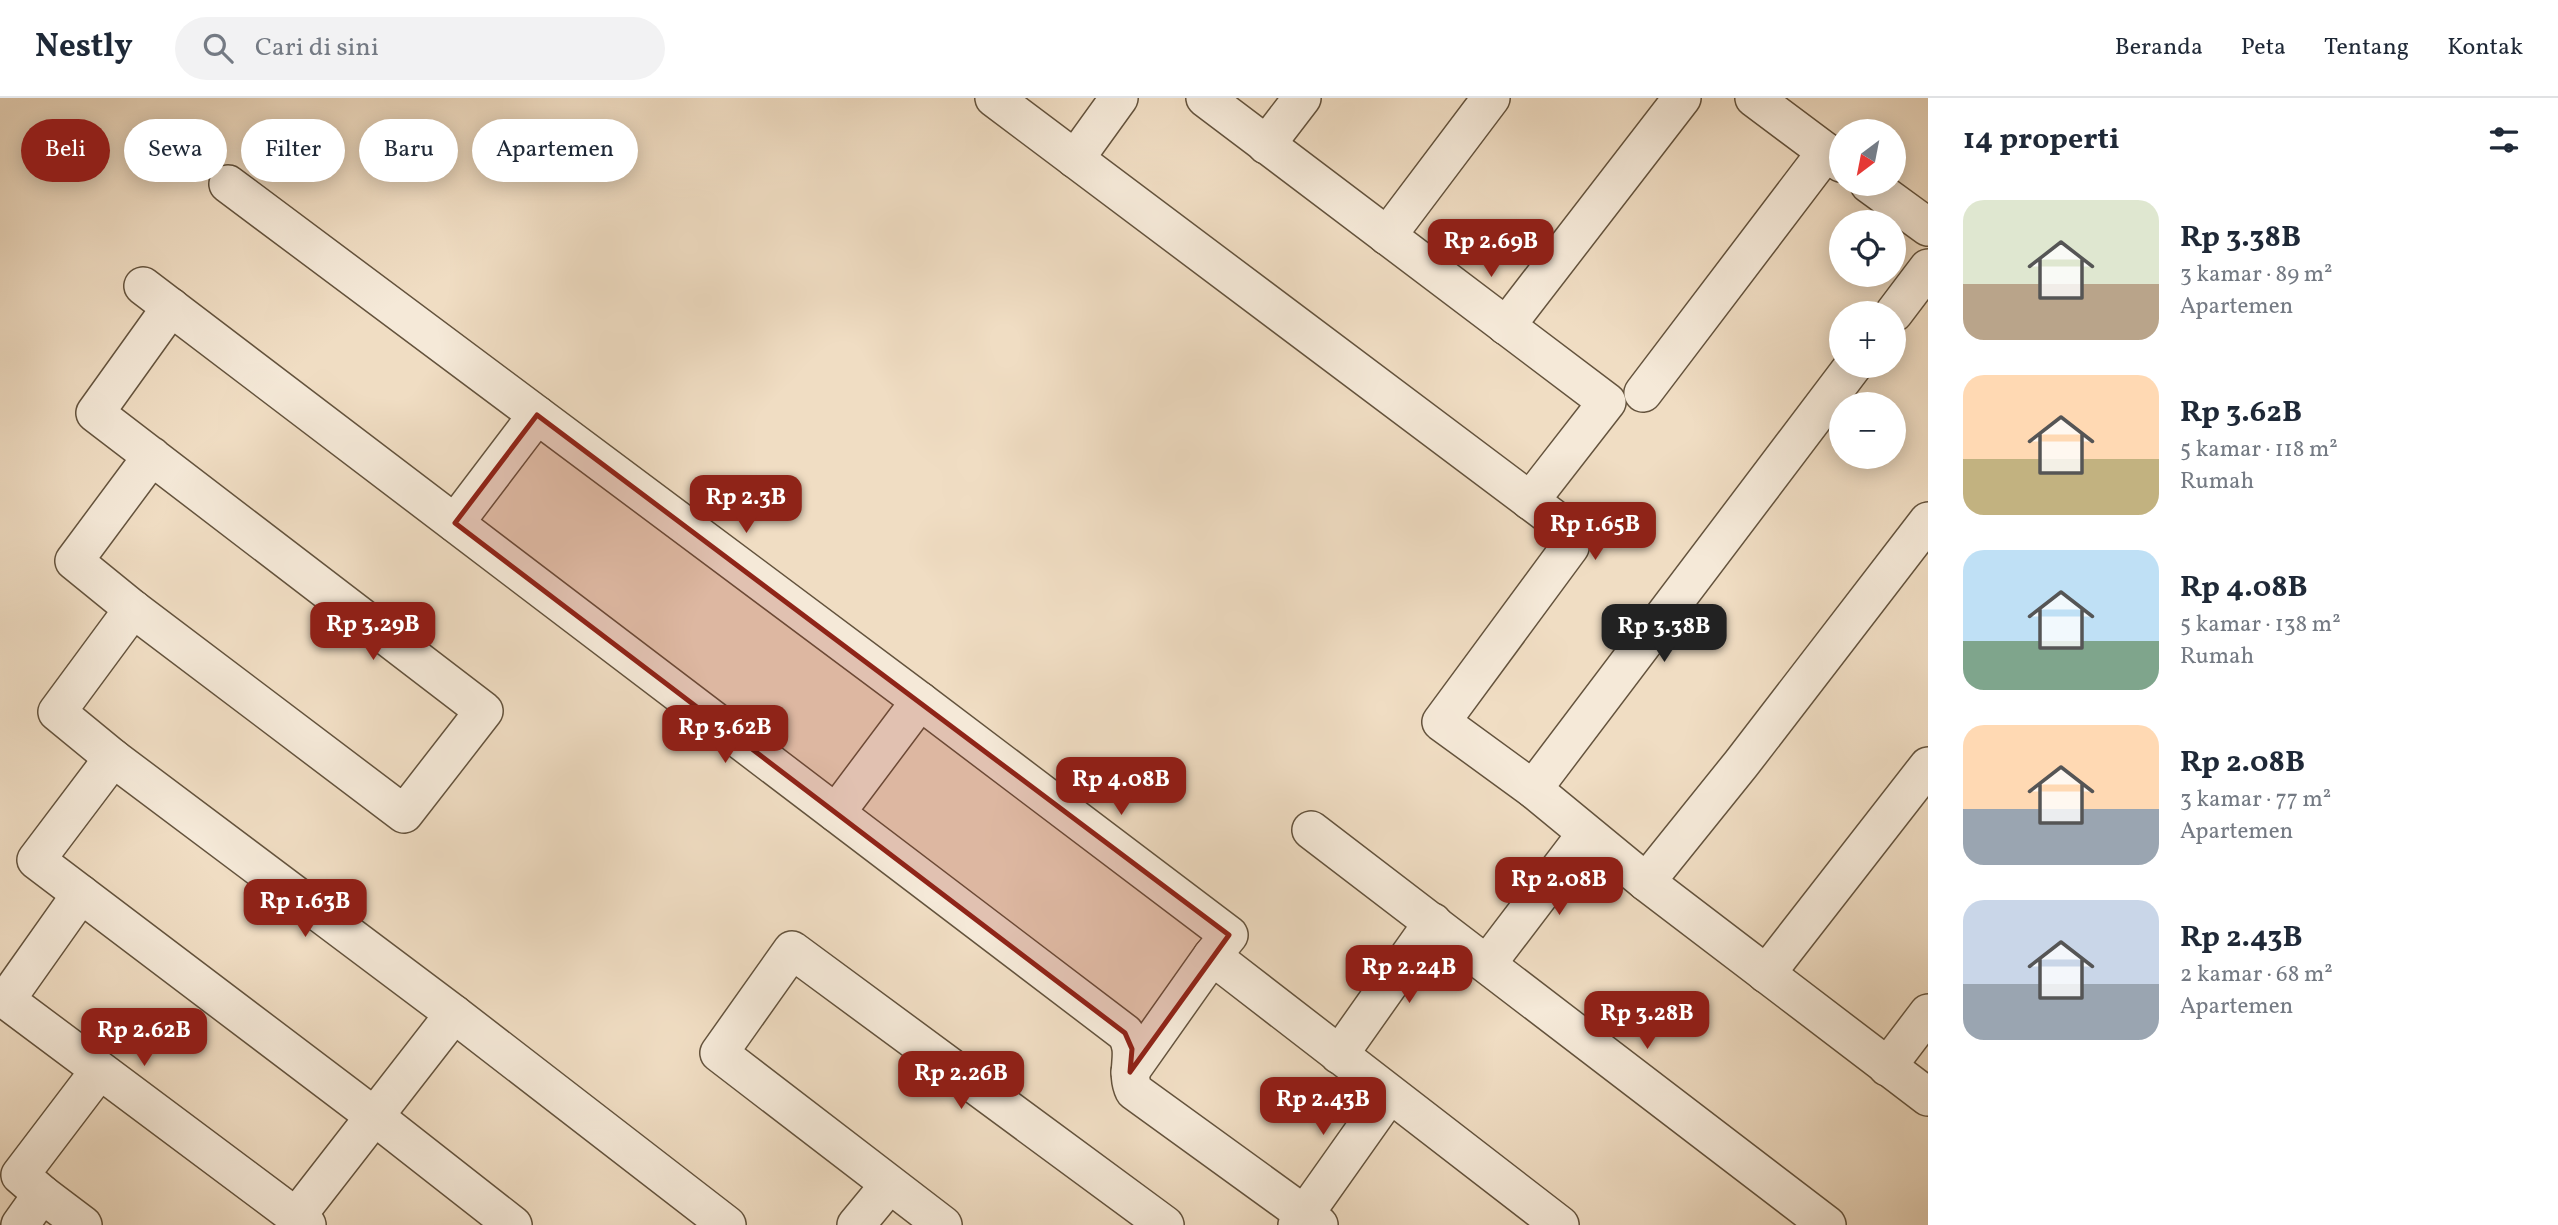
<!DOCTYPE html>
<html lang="id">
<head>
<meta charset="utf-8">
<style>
  body { margin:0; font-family:Vollkorn,serif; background:#f2f2f3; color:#1f2937; height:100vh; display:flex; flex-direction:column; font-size:26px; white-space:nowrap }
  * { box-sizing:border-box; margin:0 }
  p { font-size:23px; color:#747a83 }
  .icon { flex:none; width:38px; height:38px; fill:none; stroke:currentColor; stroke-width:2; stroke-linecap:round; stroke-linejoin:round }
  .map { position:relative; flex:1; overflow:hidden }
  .sheet { display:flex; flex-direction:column; background:#fff; width:630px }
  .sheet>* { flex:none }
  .top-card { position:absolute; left:21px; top:21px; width:665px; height:63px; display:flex; gap:14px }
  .needle { width:46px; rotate:212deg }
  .buttons { position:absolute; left:1829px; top:21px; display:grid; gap:14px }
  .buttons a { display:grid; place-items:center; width:77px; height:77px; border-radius:50%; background:#fff; box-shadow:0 4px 18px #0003; font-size:35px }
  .price { position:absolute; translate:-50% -60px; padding:0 16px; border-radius:14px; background:#8f2418; color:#fff; font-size:23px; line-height:46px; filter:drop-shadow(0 2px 4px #0008) }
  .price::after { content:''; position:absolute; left:50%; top:42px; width:21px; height:16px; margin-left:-10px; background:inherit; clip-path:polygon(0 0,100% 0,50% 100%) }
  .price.on { background:#222; color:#fff }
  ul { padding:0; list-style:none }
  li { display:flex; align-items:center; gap:21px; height:175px; padding:0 35px }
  li span { display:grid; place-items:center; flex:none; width:196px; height:140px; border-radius:21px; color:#555 }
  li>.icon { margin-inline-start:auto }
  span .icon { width:84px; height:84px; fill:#fffc; stroke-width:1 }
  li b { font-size:30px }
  h2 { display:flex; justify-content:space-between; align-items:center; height:84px; padding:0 35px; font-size:30px }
  .chip { padding:0 24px; border-radius:32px; background:#fff; box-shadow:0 4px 18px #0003; font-size:24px; line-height:63px }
  .chip.on { background:#8f2418; color:#fff }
  header { display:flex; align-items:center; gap:42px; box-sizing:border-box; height:98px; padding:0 35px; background:#fff; border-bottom:2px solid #e0e1e3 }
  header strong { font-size:33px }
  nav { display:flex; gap:38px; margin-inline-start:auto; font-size:24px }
  .search { width:490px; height:63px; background:#f2f2f3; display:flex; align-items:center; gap:18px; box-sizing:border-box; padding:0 24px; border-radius:38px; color:#747a83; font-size:26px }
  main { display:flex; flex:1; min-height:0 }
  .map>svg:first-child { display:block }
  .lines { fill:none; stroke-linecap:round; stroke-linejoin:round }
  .street-casing { stroke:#64533d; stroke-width:40 }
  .street { stroke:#f5e9d8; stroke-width:37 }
  .marked { fill:#8f2418; fill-opacity:0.2; stroke:#8f2418; stroke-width:5; stroke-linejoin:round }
</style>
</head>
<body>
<header>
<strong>Nestly</strong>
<div class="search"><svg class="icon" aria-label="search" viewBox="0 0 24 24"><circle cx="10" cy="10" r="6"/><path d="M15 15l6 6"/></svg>Cari di sini</div>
<nav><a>Beranda</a><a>Peta</a><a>Tentang</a><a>Kontak</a></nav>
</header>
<main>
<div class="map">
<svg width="1928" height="1127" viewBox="0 0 1928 1127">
  <rect width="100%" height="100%" fill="#f0ddc3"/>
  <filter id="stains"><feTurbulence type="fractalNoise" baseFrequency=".00286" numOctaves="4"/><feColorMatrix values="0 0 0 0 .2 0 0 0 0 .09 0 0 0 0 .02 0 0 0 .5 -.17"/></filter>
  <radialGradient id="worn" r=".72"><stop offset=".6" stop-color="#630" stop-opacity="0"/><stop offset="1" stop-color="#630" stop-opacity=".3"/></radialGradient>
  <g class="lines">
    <defs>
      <g id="street">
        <path d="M994,0L1565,429L1570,449L1441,624L1533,691L1646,784L1928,999"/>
        <path d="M1205,0L1607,304L1530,403"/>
        <path d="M1754,0L1841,65"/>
        <path d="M1266,47L1302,0"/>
        <path d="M1075,61L1119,0"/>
        <path d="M228,86L920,603L1229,837L1212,858"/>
        <path d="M1869,86L1928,129"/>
        <path d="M1387,138L1491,0"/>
        <path d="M143,188L1125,935C1139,955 1124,972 1134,993L1319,1127"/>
        <path d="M1894,215L1928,170"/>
        <path d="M1506,228L1682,0"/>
        <path d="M1643,295L1826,54"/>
        <path d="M152,358L74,463L133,511L404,716L484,613L95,315L171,209"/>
        <path d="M455,425L537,317"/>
        <path d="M133,511L57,614L113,660L454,916L727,1127"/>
        <path d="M113,660L36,762L374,1018L513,1127"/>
        <path d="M1533,691L1853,268"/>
        <path d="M836,715L920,603"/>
        <path d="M1311,732L1827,1127"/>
        <path d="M1646,784L1741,666L1928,423"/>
        <path d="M81,796L6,902L307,1127"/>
        <path d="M1487,866L1586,736"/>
        <path d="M1766,876L1928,668"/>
        <path d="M1339,957L1433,824"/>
        <path d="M1887,969L1928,915"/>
        <path d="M1130,974L1212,858L1560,1127"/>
        <path d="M42,1096L83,1127"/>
        <path d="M296,1119L454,916"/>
        <path d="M20,1127L42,1096L20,1077L99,973"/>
        <path d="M856,1127L889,1087"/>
        <path d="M943,1127L719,955L792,852L1165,1127"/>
        <path d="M1297,1127L1389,997"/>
      </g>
    </defs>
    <use href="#street" class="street-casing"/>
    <use href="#street" class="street"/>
  </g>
  <path class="marked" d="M537,317L1229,837L1130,974L1132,951L1125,935L455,425Z"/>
  <rect width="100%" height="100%" filter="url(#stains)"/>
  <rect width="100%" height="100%" fill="url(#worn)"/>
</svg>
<div class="buttons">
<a><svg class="needle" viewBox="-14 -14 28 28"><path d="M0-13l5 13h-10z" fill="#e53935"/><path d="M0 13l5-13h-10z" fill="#747a83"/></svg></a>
<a><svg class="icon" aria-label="locate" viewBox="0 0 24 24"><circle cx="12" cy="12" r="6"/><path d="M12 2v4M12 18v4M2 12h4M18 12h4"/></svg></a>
<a>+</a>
<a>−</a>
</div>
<b class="price" style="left:1491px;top:181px">Rp 2.69B</b>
<b class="price" style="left:746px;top:437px">Rp 2.3B</b>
<b class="price" style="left:1595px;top:464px">Rp 1.65B</b>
<b class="price" style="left:373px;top:564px">Rp 3.29B</b>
<b class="price on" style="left:1664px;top:566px">Rp 3.38B</b>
<b class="price" style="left:725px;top:667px">Rp 3.62B</b>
<b class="price" style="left:1121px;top:719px">Rp 4.08B</b>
<b class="price" style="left:1559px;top:819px">Rp 2.08B</b>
<b class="price" style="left:305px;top:841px">Rp 1.63B</b>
<b class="price" style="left:1409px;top:907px">Rp 2.24B</b>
<b class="price" style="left:1647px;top:953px">Rp 3.28B</b>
<b class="price" style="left:144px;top:970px">Rp 2.62B</b>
<b class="price" style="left:961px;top:1013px">Rp 2.26B</b>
<b class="price" style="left:1323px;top:1039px">Rp 2.43B</b>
<div class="top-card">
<a class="chip on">Beli</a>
<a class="chip">Sewa</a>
<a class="chip">Filter</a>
<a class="chip">Baru</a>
<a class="chip">Apartemen</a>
</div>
</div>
<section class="sheet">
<h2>14 properti<svg class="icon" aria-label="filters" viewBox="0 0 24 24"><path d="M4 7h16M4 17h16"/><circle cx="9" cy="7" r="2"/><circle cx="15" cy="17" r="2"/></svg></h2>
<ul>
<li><span style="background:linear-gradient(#dfe7d0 60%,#b9a48a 0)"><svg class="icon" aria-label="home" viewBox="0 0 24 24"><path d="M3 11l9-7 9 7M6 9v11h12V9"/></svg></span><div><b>Rp 3.38B</b><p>3 kamar · 89 m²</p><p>Apartemen</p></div></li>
<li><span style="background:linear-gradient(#ffd9b3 60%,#c2b280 0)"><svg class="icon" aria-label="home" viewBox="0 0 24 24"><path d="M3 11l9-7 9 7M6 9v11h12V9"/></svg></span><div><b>Rp 3.62B</b><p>5 kamar · 118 m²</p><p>Rumah</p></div></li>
<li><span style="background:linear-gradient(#bfe0f5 65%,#7fa58c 0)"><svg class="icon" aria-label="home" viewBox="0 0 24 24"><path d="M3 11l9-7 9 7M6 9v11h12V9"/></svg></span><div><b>Rp 4.08B</b><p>5 kamar · 138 m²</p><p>Rumah</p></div></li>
<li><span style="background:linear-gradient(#ffd9b3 60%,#9aa5b1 0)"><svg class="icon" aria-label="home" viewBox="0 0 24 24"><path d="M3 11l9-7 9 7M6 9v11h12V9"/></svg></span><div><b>Rp 2.08B</b><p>3 kamar · 77 m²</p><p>Apartemen</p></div></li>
<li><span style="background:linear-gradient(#c9d6e8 60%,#9aa5b1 0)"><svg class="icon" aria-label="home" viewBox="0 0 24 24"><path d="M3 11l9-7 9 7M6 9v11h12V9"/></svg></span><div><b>Rp 2.43B</b><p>2 kamar · 68 m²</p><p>Apartemen</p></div></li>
</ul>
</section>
</main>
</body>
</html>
